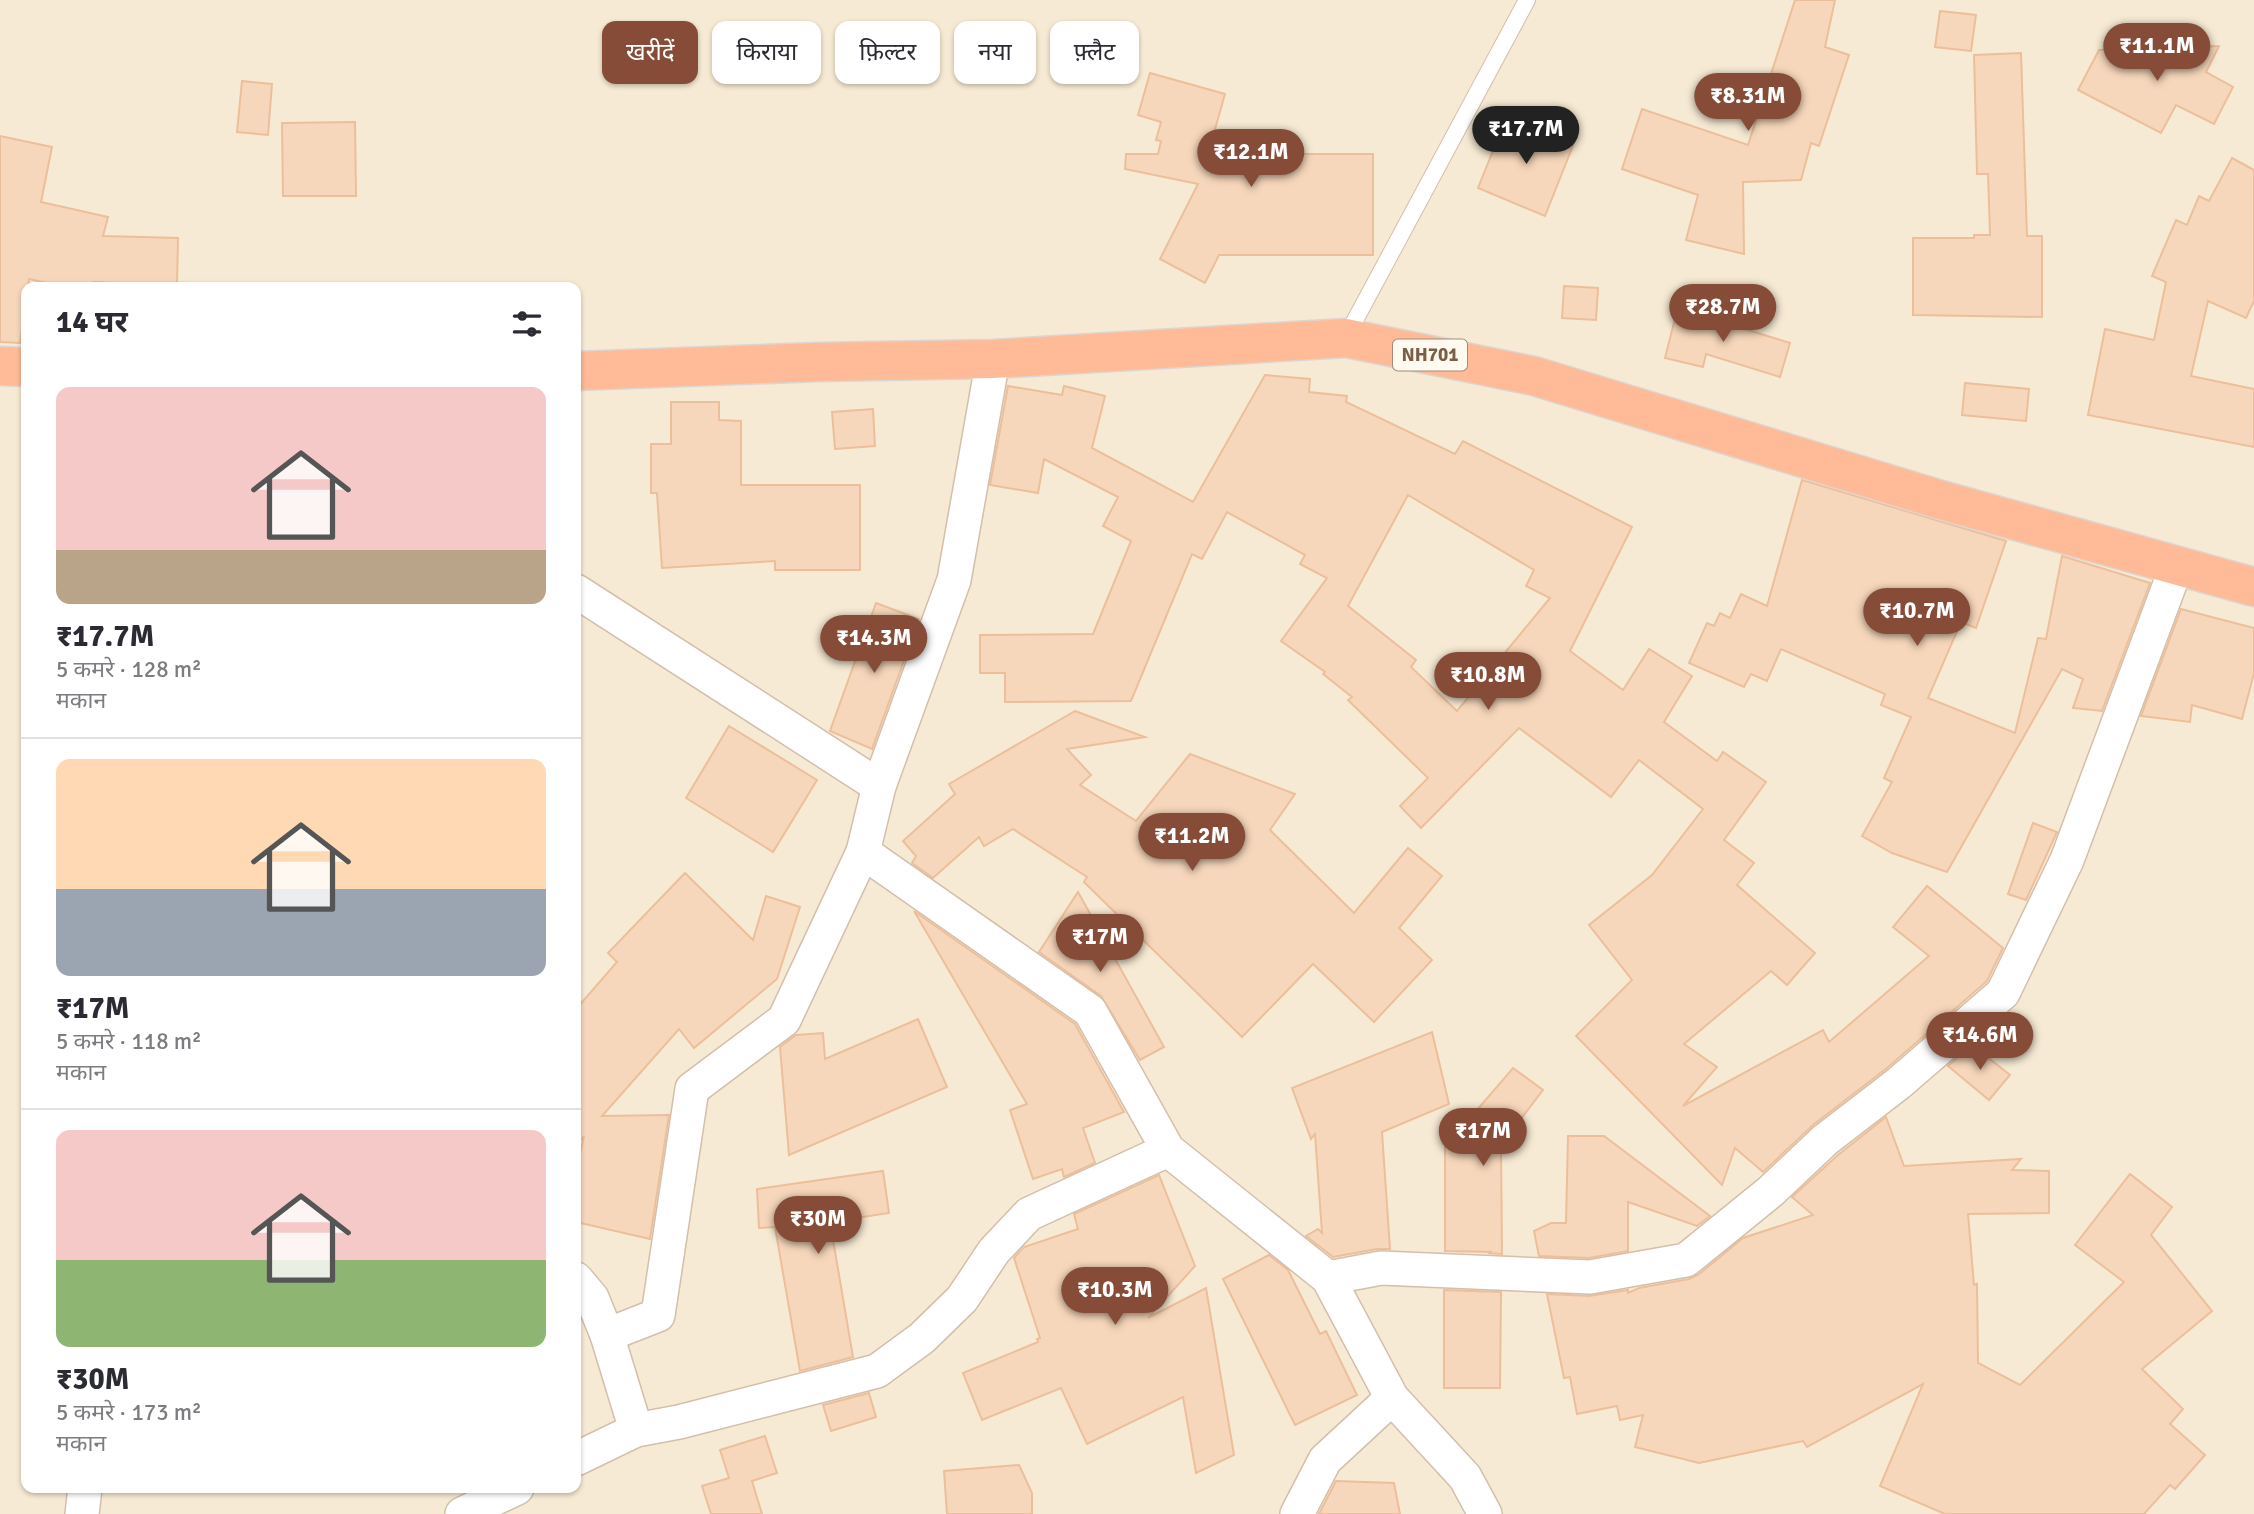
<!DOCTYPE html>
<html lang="hi">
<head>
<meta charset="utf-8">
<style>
  body { margin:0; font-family:Signika,"Noto Sans Devanagari",sans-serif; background:#f7f7f7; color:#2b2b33; height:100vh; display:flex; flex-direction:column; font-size:26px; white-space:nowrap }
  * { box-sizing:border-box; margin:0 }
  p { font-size:23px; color:#7c7c81 }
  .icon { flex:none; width:38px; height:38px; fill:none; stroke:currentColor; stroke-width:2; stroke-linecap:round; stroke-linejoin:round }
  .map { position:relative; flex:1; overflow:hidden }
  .drawer { position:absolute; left:21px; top:282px; width:560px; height:1211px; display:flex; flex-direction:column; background:#fff; border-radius:14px; box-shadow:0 2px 5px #0004 }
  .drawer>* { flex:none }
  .hud { position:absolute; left:602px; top:21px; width:665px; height:63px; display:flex; gap:14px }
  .price { position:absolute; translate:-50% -60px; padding:0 16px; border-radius:24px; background:#864c38; color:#fff; font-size:23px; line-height:46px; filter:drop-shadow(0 2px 4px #0008) }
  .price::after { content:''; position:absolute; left:50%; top:42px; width:21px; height:16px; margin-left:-10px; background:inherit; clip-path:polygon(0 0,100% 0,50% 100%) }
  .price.current { background:#222; color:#fff }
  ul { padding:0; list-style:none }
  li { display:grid; align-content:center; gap:14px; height:371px; padding:0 35px }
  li+li { border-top:2px solid #e1e1e2 }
  li span { display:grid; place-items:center; height:217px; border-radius:14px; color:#555 }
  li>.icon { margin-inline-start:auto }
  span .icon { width:126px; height:126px; fill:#fffc; stroke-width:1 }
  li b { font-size:30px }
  h2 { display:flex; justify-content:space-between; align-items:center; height:84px; padding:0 35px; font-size:30px }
  .tag { padding:0 24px; border-radius:14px; background:#fff; box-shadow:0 2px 5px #0004; font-size:24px; line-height:63px }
  .tag.current { background:#864c38; color:#fff }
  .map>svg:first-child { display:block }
  .residential { fill:#f7ead4; fill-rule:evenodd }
  .building { fill:#f7d7bb; stroke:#ecbf9a; stroke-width:2; fill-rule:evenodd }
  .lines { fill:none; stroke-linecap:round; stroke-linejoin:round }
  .lane-casing { stroke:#d3bfab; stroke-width:18 }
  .street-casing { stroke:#d3bfab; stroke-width:36 }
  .highway-casing { stroke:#ddd5cf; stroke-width:41 }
  .lane { stroke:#fff; stroke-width:16 }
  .street { stroke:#fff; stroke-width:33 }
  .highway { stroke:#ffba98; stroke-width:38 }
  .labels { text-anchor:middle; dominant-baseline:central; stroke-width:7; stroke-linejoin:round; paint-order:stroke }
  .shield { fill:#fffaf0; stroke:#a38d7a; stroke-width:2 }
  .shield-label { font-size:19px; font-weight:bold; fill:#7c5e47 }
</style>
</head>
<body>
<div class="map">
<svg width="2254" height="1514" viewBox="0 0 2254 1514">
  <rect width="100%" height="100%" fill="#fff7e7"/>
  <path class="residential" d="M0,0H2254V1514H0ZM26,287H576V1488H26Z"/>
  <g class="building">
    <path d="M1795,0H1835L1825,47L1849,55L1819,146L1811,143L1801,180L1743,182L1744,254L1686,240L1698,195L1622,169L1642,109L1748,145Z"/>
    <path d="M1940,11L1976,15L1971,51L1935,47Z"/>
    <path d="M2219,46L2206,72L2233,87L2214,124L2176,105L2161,133L2078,90L2099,50Z"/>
    <path d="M2021,53L2027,236H2042V317L1913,315V238H1974V235H1990L1988,174H1977L1974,55Z"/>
    <path d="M1150,73L1225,94L1208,154H1373V255H1219L1205,283L1160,259L1198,184L1125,169L1126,154H1158L1161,141L1156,140L1161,122L1138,115Z"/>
    <path d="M242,81L272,84L268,135L237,132Z"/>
    <path d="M1507,116L1574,143L1545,216L1478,188Z"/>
    <path d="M355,122L356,196H283L282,123Z"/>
    <path d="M0,136L52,147L41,202L108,217L103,236L178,238L177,285L93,282L92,287H65L29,279L20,343L0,342Z"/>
    <path d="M2232,158L2254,170V301L2246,318L2208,301L2191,376L2254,389V447L2088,415L2105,329L2154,340L2166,282L2152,276L2176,220L2187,225L2199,196L2209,201Z"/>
    <path d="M1564,286L1598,288L1596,320L1562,318Z"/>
    <path d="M1678,307L1720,318L1719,321L1790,343L1780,377L1706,354L1703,367L1665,358Z"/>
    <path d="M1265,375L1310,379L1309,392L1347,396L1346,402L1455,454L1463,441L1632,527L1570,651L1623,690L1649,649L1692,676L1664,722L1717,761L1723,752L1766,782L1724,840L1754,863L1737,885L1815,953L1787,985L1771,971L1684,1044L1717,1067L1683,1106L1823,1030L1829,1042L1929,956L1893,927L1927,886L2003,948L1987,981L1887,1068L1813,1125L1763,1172L1735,1148L1722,1185L1576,1036L1632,980L1589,925L1652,875L1703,809L1639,760L1611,797L1519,728L1421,828L1400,806L1428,778L1348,700L1352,697L1323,674L1325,672L1281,641L1327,578L1300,564L1305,555L1227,512L1202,559L1192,554L1131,701L1005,702V673H980V635L1093,634L1131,541L1103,526L1118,497L1044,459L1038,493L990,485L1008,386L1062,395L1064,386L1105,396L1092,448L1193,502ZM1408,495L1534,570L1526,586L1550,598L1457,711L1411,667L1416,660L1348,606Z"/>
    <path d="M1965,383L2029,389L2026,421L1962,415Z"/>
    <path d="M671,402H719V420L741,421V485H860V570H775V561L662,568L657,493H651V444H671Z"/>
    <path d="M873,409L875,446L835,449L832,412Z"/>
    <path d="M1802,480L2006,541L1976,628L1961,622L1928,698L2015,733L2038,638L2046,639L2062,556L2150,583L2102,711L2073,708L2083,679L2062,669L1947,872L1892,853L1862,836L1892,782L1884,778L1911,717L1881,705L1885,694L1781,649L1767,681L1751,674L1744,687L1689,663L1707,623L1714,626L1720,613L1730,618L1741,594L1767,606Z"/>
    <path d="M876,603L919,619L872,749L830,731Z"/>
    <path d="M2181,609L2254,628V673L2242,719L2192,705L2190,722L2141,716Z"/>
    <path d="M1075,711L1145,737L1067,749L1091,775L1080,785L1136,821L1190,754L1295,794L1270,830L1354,913L1408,848L1442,876L1399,928L1432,960L1374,1022L1313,964L1242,1037L1084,882L1087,877L1013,829L984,846L979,837L933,878L912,863L916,856L903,841L955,794L949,784Z"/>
    <path d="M729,726L817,780L773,852L686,798Z"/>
    <path d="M2033,823L2057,832L2026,900L2008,894Z"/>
    <path d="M685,873L753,940L766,896L800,907L777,979L694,1048L679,1029L602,1116L669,1115L650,1239L576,1222V1172L584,1136L576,1146V1009L617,962L608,953Z"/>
    <path d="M1078,892L1164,1047L1140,1060L1101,996L1039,952Z"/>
    <path d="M914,911L1075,1024L1124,1112L1083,1128L1095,1163L1064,1177L1062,1169L1033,1179L1010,1110L1027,1104Z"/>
    <path d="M918,1019L947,1087L789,1155L780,1047L796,1035L823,1033L825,1059Z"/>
    <path d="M1432,1032L1449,1104L1382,1132L1390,1249H1377L1333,1257L1306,1236L1318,1229L1322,1233L1315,1134L1311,1139L1292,1088Z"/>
    <path d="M1972,1045L2010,1075L1989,1100L1948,1066Z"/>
    <path d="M1513,1068L1543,1090L1501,1145L1502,1254L1488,1253L1492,1252L1445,1251V1147Z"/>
    <path d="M1886,1117L1904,1166L2021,1159L2012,1170L2049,1171V1213L1968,1214L1974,1285L1977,1284L1978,1363L2020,1385L2124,1282L2075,1245L2130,1174L2172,1207L2151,1235L2212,1311L2142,1369L2183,1409L2170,1424L2205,1455L2175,1489L2170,1485L2144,1514H1945L1880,1486L1923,1384L1807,1447L1803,1441L1699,1463L1635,1447L1643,1415L1620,1420L1617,1406L1577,1414L1570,1377L1564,1378L1547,1294L1589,1296L1628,1290V1293L1639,1288L1689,1279L1698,1275L1743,1238L1813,1215L1792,1197L1838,1155Z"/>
    <path d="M1568,1136H1604L1710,1216L1697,1226L1628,1202V1251L1589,1258L1539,1256L1534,1231L1551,1223H1566Z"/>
    <path d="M883,1171L889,1213L830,1222L853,1357L800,1371L775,1227L759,1228L757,1189Z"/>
    <path d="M1159,1175L1195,1266L1148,1318L1206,1288L1234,1455L1196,1473L1183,1397L1087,1444L1061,1388L982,1420L963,1373L1038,1342L1037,1339L1040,1338L1014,1258L1024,1247L1078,1229L1074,1214Z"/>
    <path d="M1269,1255L1288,1270L1320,1334L1326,1331L1357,1395L1295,1425L1223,1279Z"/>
    <path d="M1444,1290L1501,1292L1500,1388H1444Z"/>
    <path d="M869,1393L876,1417L831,1431L823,1405Z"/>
    <path d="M765,1436L777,1473L752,1481L762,1514H711L702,1486L729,1478L720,1450Z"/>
    <path d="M1019,1465L1032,1493V1514H947L944,1471Z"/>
    <path d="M1336,1481L1394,1483L1400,1514H1319Z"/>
  </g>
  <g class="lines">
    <defs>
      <path id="lane" d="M1346,337L1527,0"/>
      <g id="street">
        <path d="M576,591L879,786"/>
        <path d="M863,852L1090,1011L1168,1150L1328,1278L1392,1398L1465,1477L1485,1514"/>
        <path d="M1328,1278L1381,1268L1590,1277L1686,1260L1771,1191L1825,1140L1899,1083L2003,993L2067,860L2177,565"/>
        <path d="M576,1279L592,1298L607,1335L636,1430"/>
        <path d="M607,1335L658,1315L692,1089L784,1020L863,852L879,786L954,580L993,359"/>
        <path d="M576,1459L636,1430L679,1422L877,1371L922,1338L962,1299L994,1251L1029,1214L1168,1150"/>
        <path d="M82,1514L85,1488"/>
        <path d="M462,1514L517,1488"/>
        <path d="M1297,1514L1325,1460L1392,1398"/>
      </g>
      <g id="highway">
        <path d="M0,366L26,367"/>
        <path d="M576,371L819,362L993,359L1346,338L1534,376L1941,500L2254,587"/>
      </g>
    </defs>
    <use href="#lane" class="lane-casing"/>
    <use href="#street" class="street-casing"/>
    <use href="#highway" class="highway-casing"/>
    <use href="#lane" class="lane"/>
    <use href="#street" class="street"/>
    <use href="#highway" class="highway"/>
  </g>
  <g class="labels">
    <rect class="shield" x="1393" y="339.5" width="74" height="31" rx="5"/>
    <g class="shield-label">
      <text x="1430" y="355">NH701</text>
    </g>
  </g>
</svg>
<b class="price" style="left:2157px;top:83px">₹11.1M</b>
<b class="price" style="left:1748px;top:133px">₹8.31M</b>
<b class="price current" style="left:1526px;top:166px">₹17.7M</b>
<b class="price" style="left:1251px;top:189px">₹12.1M</b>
<b class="price" style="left:1723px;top:344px">₹28.7M</b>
<b class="price" style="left:1917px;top:648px">₹10.7M</b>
<b class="price" style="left:874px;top:675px">₹14.3M</b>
<b class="price" style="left:1488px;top:712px">₹10.8M</b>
<b class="price" style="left:1192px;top:873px">₹11.2M</b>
<b class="price" style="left:1100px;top:974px">₹17M</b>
<b class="price" style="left:1980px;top:1072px">₹14.6M</b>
<b class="price" style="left:1483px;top:1168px">₹17M</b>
<b class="price" style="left:818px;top:1256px">₹30M</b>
<b class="price" style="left:1115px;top:1327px">₹10.3M</b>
<div class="hud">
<a class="tag current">खरीदें</a>
<a class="tag">किराया</a>
<a class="tag">फ़िल्टर</a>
<a class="tag">नया</a>
<a class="tag">फ़्लैट</a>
</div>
<section class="drawer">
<h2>14 घर<svg class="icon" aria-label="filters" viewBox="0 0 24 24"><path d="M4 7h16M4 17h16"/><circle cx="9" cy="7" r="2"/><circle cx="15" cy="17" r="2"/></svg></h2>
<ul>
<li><span style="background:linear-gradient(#f6c9c9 75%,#b9a48a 0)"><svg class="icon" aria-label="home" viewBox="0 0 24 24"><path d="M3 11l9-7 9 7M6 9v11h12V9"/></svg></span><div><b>₹17.7M</b><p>5 कमरे · 128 m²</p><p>मकान</p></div></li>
<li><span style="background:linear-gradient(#ffd9b3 60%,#9aa5b1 0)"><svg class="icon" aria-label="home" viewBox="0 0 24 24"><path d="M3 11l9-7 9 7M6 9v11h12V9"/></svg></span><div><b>₹17M</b><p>5 कमरे · 118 m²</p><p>मकान</p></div></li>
<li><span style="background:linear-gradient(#f6c9c9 60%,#8fb573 0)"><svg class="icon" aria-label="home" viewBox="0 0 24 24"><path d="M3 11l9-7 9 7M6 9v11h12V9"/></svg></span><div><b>₹30M</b><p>5 कमरे · 173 m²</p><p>मकान</p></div></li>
</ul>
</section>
</div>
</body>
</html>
